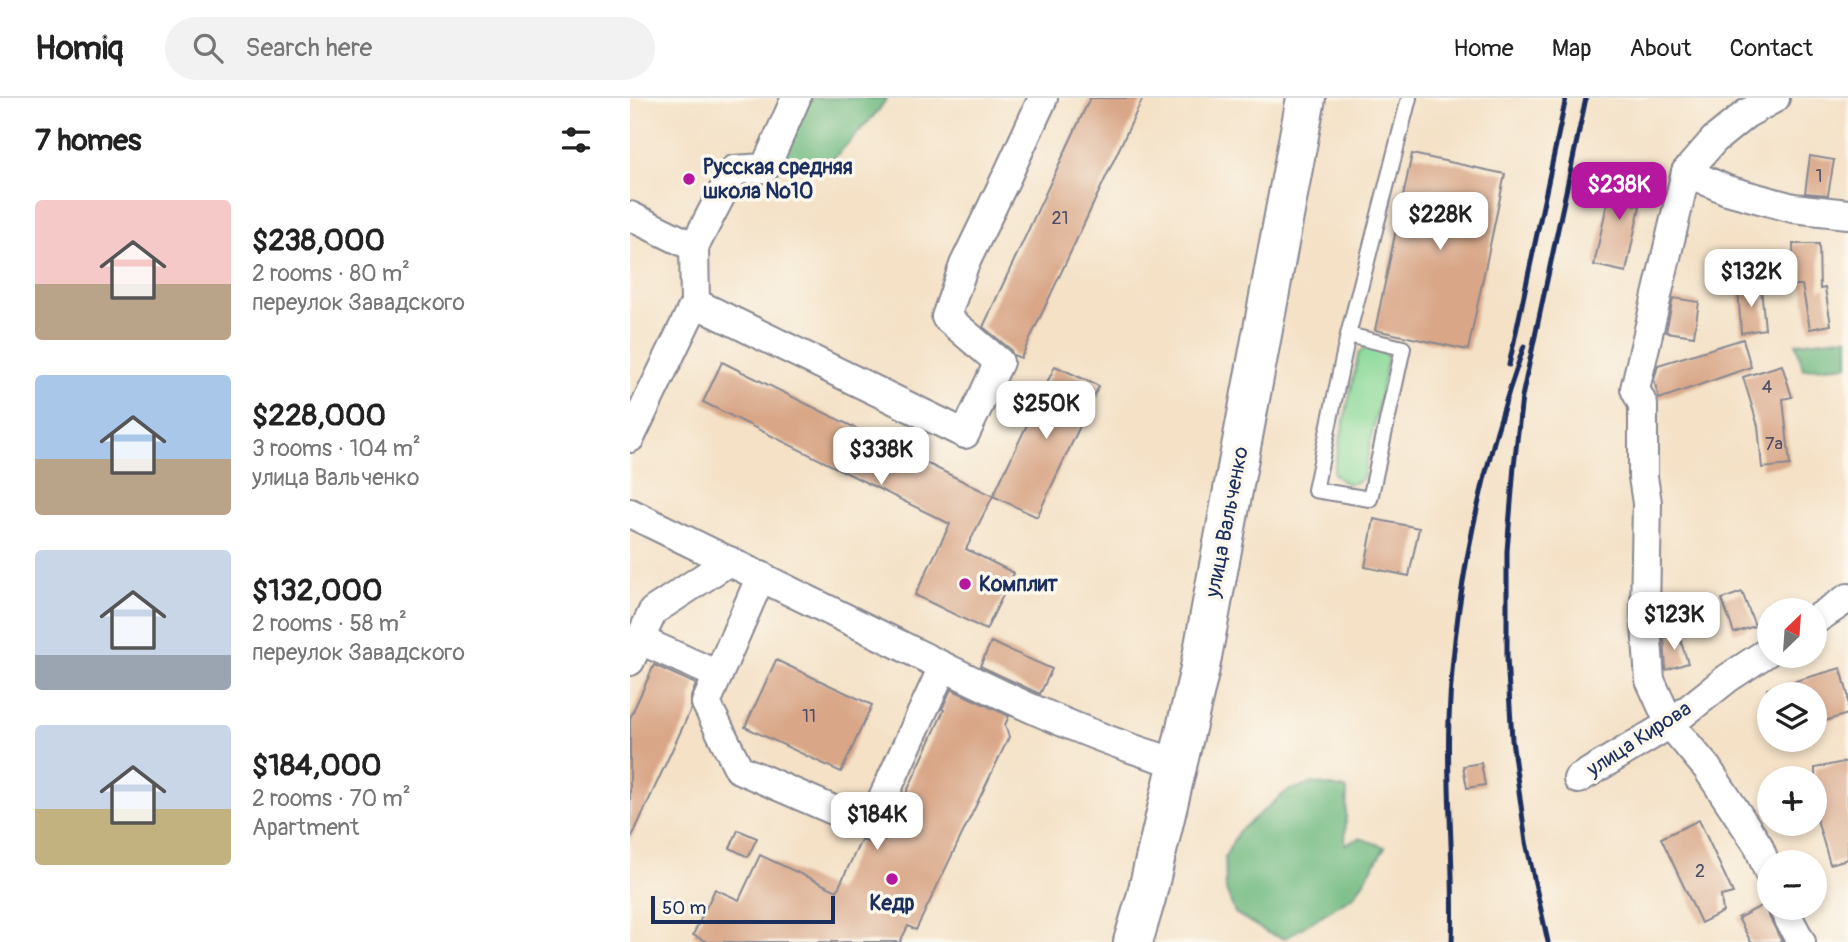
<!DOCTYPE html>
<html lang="en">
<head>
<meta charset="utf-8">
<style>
  body { margin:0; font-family:Pangolin,sans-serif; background:#f2f2f2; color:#222; height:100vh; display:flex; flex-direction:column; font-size:26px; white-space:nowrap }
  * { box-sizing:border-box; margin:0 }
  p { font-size:23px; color:#767676 }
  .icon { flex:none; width:38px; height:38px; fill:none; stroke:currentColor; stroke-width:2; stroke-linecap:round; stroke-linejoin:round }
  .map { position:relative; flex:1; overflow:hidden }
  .panel { display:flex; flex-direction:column; background:#fff; width:630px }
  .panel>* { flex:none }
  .needle { width:46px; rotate:25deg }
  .buttons { position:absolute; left:1127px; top:500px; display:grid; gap:14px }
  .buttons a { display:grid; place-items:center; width:70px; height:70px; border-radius:50%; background:#fff; box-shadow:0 4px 10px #0003; font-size:35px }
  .scale { position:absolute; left:21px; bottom:18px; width:184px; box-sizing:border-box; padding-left:7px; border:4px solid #1b2f5e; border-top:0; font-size:19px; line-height:24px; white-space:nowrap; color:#1b2f5e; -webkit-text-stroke:5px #fbf7ec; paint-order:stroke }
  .price { position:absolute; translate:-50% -60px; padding:0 16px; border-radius:14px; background:#fff; color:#222; font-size:23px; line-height:46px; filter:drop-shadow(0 2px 4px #0008) }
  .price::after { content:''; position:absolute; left:50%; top:42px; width:21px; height:16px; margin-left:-10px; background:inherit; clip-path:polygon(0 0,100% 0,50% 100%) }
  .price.active { background:#b5179e; color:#fff }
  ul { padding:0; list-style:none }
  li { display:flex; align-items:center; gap:21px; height:175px; padding:0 35px }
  li span { display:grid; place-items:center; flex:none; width:196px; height:140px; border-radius:7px; color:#555 }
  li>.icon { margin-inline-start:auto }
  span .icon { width:84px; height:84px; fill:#fffc; stroke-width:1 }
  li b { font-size:30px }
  h2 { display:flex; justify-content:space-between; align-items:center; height:84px; padding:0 35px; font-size:30px }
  header { display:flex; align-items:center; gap:42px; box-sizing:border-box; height:98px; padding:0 35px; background:#fff; border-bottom:2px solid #e0e0e0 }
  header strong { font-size:33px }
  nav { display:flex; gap:38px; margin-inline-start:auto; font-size:24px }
  .search { width:490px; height:63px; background:#f2f2f2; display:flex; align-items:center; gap:18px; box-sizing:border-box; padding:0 24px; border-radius:38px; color:#767676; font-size:26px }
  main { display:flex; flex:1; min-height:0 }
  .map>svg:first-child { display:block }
  .green { fill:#8ad998; stroke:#52847b; stroke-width:2 }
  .forest { fill:#6fb980; stroke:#45746f; stroke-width:2 }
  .building { fill:#d9a788 }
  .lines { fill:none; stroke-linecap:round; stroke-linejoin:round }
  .service-casing { stroke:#888892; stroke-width:18 }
  .minor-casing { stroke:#888892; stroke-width:32 }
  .primary-casing { stroke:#888892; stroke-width:42 }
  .service { stroke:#fff; stroke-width:14 }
  .minor { stroke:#fff; stroke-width:28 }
  .primary { stroke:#fff; stroke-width:38 }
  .rail { stroke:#1b2f5e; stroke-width:5 }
  .poi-dot { fill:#b5179e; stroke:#fbf7ec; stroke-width:2.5 }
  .labels { text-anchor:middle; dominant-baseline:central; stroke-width:7; stroke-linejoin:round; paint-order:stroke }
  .number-label { font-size:18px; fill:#4a4d68 }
  .poi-label { font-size:21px; font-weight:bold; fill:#1b2f5e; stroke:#fbf7ec; text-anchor:start }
  .street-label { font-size:21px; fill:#1b2f5e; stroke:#fbf7ec }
</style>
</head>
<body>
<header>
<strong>Homiq</strong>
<div class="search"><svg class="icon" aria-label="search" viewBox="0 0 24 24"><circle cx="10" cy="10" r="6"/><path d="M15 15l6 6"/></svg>Search here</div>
<nav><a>Home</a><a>Map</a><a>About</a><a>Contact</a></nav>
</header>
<main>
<section class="panel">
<h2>7 homes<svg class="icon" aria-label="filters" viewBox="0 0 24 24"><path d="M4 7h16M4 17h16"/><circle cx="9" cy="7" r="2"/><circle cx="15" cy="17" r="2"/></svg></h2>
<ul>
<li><span style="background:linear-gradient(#f6c9c9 60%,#b9a48a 0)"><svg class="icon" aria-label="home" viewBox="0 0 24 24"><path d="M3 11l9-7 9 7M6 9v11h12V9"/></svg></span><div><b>$238,000</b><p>2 rooms · 80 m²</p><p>переулок Завадского</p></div></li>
<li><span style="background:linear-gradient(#a9c7e8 60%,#b9a48a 0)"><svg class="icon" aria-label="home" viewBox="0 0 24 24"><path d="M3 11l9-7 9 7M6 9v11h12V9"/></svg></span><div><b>$228,000</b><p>3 rooms · 104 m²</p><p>улица Вальченко</p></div></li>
<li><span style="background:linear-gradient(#c9d6e8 75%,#9aa5b1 0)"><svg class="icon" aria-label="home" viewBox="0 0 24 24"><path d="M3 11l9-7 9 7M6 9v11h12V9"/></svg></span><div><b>$132,000</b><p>2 rooms · 58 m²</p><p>переулок Завадского</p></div></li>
<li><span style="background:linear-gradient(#c9d6e8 60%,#c2b280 0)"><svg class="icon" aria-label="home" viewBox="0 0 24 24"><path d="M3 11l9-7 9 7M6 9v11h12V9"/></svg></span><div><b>$184,000</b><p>2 rooms · 70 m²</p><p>Apartment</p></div></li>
</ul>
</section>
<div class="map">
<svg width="1218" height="844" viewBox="0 0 1218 844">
  <rect width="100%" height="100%" fill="#fbf7ec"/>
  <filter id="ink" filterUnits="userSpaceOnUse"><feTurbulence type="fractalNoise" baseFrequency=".0143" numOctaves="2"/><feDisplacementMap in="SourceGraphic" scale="14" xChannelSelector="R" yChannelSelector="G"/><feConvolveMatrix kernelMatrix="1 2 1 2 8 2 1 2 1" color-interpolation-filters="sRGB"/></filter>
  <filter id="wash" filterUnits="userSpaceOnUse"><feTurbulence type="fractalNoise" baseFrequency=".00686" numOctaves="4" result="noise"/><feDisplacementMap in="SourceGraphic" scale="28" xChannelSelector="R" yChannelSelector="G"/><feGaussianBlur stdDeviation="1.57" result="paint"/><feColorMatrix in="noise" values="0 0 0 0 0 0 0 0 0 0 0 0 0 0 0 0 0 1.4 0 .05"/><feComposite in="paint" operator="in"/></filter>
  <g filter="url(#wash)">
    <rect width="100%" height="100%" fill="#f4e1c6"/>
    <path class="green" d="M736,250C746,250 752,252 758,260L733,380C722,389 712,386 703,375L729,254Z"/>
    <g class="forest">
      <path d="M170,0H257L248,13L192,73L166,66L148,49Z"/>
      <path d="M1218,239V267L1173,271L1166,245Z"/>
      <path d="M684,685L717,691L715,746L730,740L755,749L725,797L654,841L638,835L605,815L596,792L595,759L608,734L657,693Z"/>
    </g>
    <g id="blocks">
      <g class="building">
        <path d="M460,0H513L391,260L383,257L380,251L353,229Z"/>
        <path d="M782,56L875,76L838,252L745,232Z"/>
        <path d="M1180,58L1204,62L1198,97L1175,95Z"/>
        <path d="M985,68L1009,73L1002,106L1010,108L996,174L964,167Z"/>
        <path d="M1163,146H1189L1190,191L1195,190L1201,227L1180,231L1172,187H1164Z"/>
        <path d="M1131,189L1135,231L1111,235L1108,190Z"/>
        <path d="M1043,200L1069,204L1064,238L1036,234Z"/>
        <path d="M1113,241L1121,269L1029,301L1024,282L1028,267Z"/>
        <path d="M92,264L363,398L336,451L384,475L356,532L285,497L320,426L73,304Z"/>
        <path d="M1152,267L1162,299L1153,301L1160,367L1132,370L1128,328L1113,279Z"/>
        <path d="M425,268L469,288L407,419L363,398Z"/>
        <path d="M744,421L789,430L779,478L735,469Z"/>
        <path d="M1112,494L1125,528L1104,535L1092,501Z"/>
        <path d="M1048,535L1058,565L1036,572L1034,540Z"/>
        <path d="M361,544L422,571L410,596L350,568Z"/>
        <path d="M146,562L242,607L211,674L115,629Z"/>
        <path d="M24,567L66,586L61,599V611L0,743V620Z"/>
        <path d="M1211,570L1218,597V616L1185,626V597H1138L1137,591Z"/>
        <path d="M321,591L379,618L375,627L379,639L286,832L278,828L270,844H77L63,837L85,791L109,802L130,757L207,793L231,742L241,745L251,740L255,742L314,612L312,611Z"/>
        <path d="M1218,663V761L1200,766L1185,715V670Z"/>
        <path d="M851,665L855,687L837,690L833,668Z"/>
        <path d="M1069,722L1103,795L1091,798L1093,814L1071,825L1031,740Z"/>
        <path d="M108,732L127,740L118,759L100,750Z"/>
        <path d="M1133,807L1138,816L1152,844H1121L1108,820Z"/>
      </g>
    </g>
  </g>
  <g filter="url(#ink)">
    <use href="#blocks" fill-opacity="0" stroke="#888892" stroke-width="2"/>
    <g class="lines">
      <defs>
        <path id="service" d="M718,237L773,250L740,401L685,392L718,237L779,0"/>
        <g id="minor">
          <path d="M1056,74L1097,92L1163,110L1218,116"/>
          <path d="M0,118L64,149"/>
          <path d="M65,205L64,149L104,72L135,70L166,0"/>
          <path d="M0,340L65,205L335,336L369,264L316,219L334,167L378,76L413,0"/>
          <path d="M0,415C88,458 176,501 264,544C356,590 449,637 548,665"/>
          <path d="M131,478L76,605L109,671L240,728L313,569"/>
          <path d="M1185,522L1218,500"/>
          <path d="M10,542L88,577"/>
          <path d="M0,563L23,513L99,463"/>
          <path d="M948,681L1040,626L1098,580L1139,553"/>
          <path d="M1139,775L1128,747L1077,670L1040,626L1020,582L1015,514L1017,405L1013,379V307L1005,291L1056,74L1084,42L1116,16L1145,0"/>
          <path d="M1153,810L1171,844"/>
        </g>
        <path id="primary" d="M503,844L516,800L569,575L676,0"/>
      </defs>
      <use href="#service" class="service-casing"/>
      <use href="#minor" class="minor-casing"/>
      <use href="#primary" class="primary-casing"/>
      <use href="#service" class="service"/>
      <use href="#minor" class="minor"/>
      <use href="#primary" class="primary"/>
      <g class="rail">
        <path d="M879,267L936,0"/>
        <path d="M822,844C825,770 816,695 819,621C824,493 852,368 894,248"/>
        <path d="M918,844L896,744L882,642L877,559V453L884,368L892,299L956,0"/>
      </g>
    </g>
  </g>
  <g class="poi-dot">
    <circle cx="59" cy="81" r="7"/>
    <circle cx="335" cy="486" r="7"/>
    <circle cx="262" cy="781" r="7"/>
  </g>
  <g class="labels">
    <g class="number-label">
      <text x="1189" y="78">1</text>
      <text x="430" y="120">21</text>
      <text x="1137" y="289">4</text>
      <text x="1144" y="346">7а</text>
      <text x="179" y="618">11</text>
      <text x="1070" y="773">2</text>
    </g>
    <g class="poi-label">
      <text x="73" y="69">Русская средняя<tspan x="73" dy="24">школа №10</tspan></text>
      <text x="349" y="486">Комплит</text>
      <text x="262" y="805" text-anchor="middle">Кедр</text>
    </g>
    <g class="street-label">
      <text transform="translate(597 424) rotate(-79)">улица Вальченко</text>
      <text transform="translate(1009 641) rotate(-33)">улица Кирова</text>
    </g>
  </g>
</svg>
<div class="buttons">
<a><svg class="needle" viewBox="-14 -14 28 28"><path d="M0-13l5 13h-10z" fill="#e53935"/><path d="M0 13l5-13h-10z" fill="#767676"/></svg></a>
<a><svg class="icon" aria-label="layers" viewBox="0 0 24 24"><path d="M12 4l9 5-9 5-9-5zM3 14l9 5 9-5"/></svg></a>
<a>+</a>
<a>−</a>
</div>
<div class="scale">50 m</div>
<b class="price active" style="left:989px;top:124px">$238K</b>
<b class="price" style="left:810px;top:154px">$228K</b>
<b class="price" style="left:1121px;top:211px">$132K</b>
<b class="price" style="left:416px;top:343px">$250K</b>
<b class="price" style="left:251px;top:389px">$338K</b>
<b class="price" style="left:1044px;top:554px">$123K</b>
<b class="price" style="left:247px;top:754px">$184K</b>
</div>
</main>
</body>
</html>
